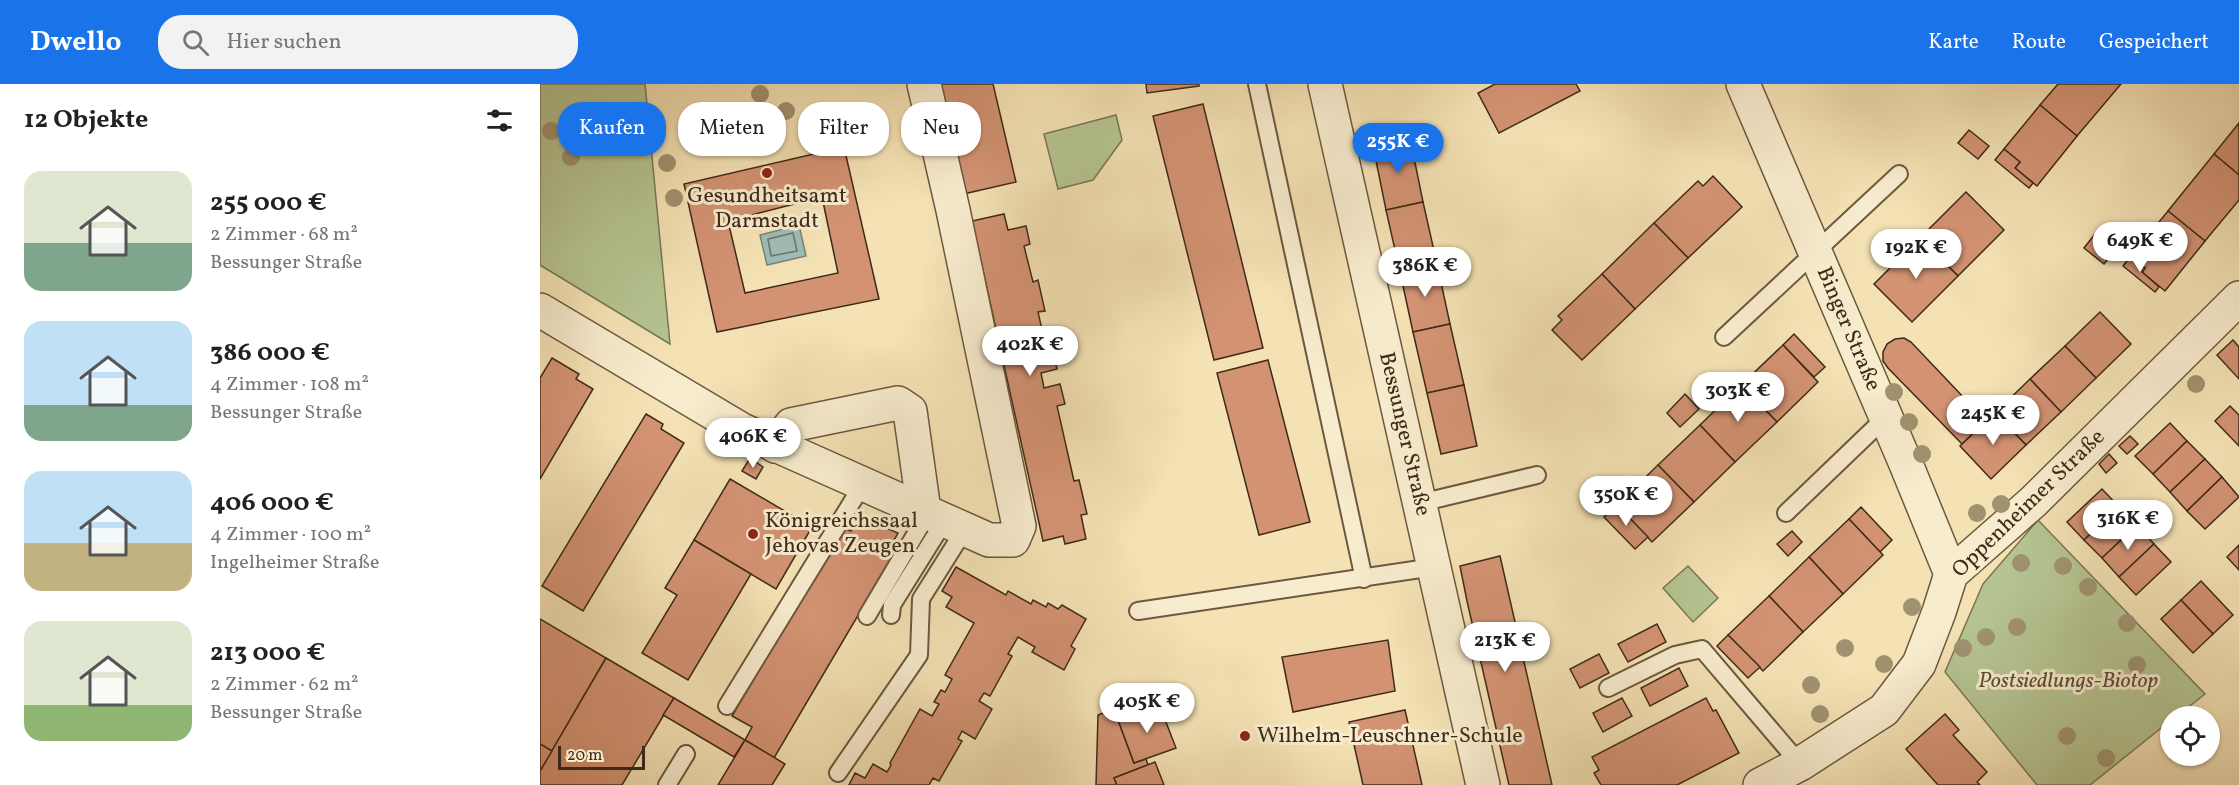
<!DOCTYPE html>
<html lang="de">
<head>
<meta charset="utf-8">
<style>
  body { margin:0; font-family:Vollkorn,serif; background:#f2f2f2; color:#222; height:100vh; display:flex; flex-direction:column; font-size:22px; white-space:nowrap }
  * { box-sizing:border-box; margin:0 }
  p { font-size:20px; color:#767676 }
  .icon { flex:none; width:33px; height:33px; fill:none; stroke:currentColor; stroke-width:2; stroke-linecap:round; stroke-linejoin:round }
  .map { position:relative; flex:1; overflow:hidden }
  .drawer { display:flex; flex-direction:column; background:#fff; width:540px }
  .drawer>* { flex:none }
  .hud { position:absolute; left:18px; top:18px; width:570px; height:54px; display:flex; gap:12px }
  .buttons { position:absolute; left:1620px; top:622px; display:grid; gap:12px }
  .buttons a { display:grid; place-items:center; width:60px; height:60px; border-radius:50%; background:#fff; box-shadow:0 2px 4px #0004; font-size:30px }
  .scale { position:absolute; left:18px; bottom:15px; width:87px; box-sizing:border-box; padding-left:6px; border:3px solid #3f2a19; border-top:0; font-size:16px; line-height:21px; white-space:nowrap; color:#3f2a19; -webkit-text-stroke:4px #f8ecce; paint-order:stroke }
  .price { position:absolute; translate:-50% -51px; padding:0 14px; border-radius:21px; background:#fff; color:#222; font-size:20px; line-height:39px; filter:drop-shadow(0 2px 3px #0008) }
  .price::after { content:''; position:absolute; left:50%; top:36px; width:18px; height:14px; margin-left:-9px; background:inherit; clip-path:polygon(0 0,100% 0,50% 100%) }
  .price.selected { background:#1a73e8; color:#fff }
  ul { padding:0; list-style:none }
  li { display:flex; align-items:center; gap:18px; height:150px; padding:0 24px }
  li span { display:grid; place-items:center; flex:none; width:168px; height:120px; border-radius:18px; color:#555 }
  li>.icon { margin-inline-start:auto }
  span .icon { width:72px; height:72px; fill:#fffc; stroke-width:1 }
  li b { font-size:26px }
  h2 { display:flex; justify-content:space-between; align-items:center; height:72px; padding:0 24px; font-size:26px }
  .tag { padding:0 21px; border-radius:24px; background:#fff; box-shadow:0 2px 4px #0004; font-size:21px; line-height:54px }
  .tag.selected { background:#1a73e8; color:#fff }
  header { display:flex; align-items:center; gap:36px; box-sizing:border-box; height:84px; padding:0 30px; background:#1a73e8; color:#fff }
  header strong { font-size:28px }
  nav { display:flex; gap:33px; margin-inline-start:auto; font-size:21px }
  .search { width:420px; height:54px; background:#f2f2f2; display:flex; align-items:center; gap:15px; box-sizing:border-box; padding:0 21px; border-radius:24px; color:#767676; font-size:22px }
  main { display:flex; flex:1; min-height:0 }
  .map>svg:first-child { display:block }
  .green { fill:#b5c491; stroke:#7a7755; stroke-width:1.5 }
  .water { fill:#9fbcb6; stroke:#798277; stroke-width:1.5 }
  .lines { fill:none; stroke-linecap:round; stroke-linejoin:round }
  .shore { stroke:#6f7368; stroke-width:1.5 }
  .building { fill:#d39373; stroke:#3f2a19; stroke-width:1.5; fill-rule:evenodd }
  .lane-casing { stroke:#6c5840; stroke-width:20 }
  .street-casing { stroke:#6c5840; stroke-width:36 }
  .lane { stroke:#f8ecce; stroke-width:16 }
  .street { stroke:#f8ecce; stroke-width:33 }
  .tree { fill:#a0926f }
  .poi-dot { fill:#8f2418; stroke:#f8ecce; stroke-width:2 }
  .labels { text-anchor:middle; dominant-baseline:central; stroke-width:6; stroke-linejoin:round; paint-order:stroke }
  .poi-label { font-size:22px; fill:#3f2a19; stroke:#f8ecce; text-anchor:start }
  .street-label { font-size:22px; fill:#3f2a19; stroke:#f8ecce }
  .park-label { font-size:22px; font-style:italic; fill:#5c5037; stroke:#f8ecce }
</style>
</head>
<body>
<header>
<strong>Dwello</strong>
<div class="search"><svg class="icon" aria-label="search" viewBox="0 0 24 24"><circle cx="10" cy="10" r="6"/><path d="M15 15l6 6"/></svg>Hier suchen</div>
<nav><a>Karte</a><a>Route</a><a>Gespeichert</a></nav>
</header>
<main>
<section class="drawer">
<h2>12 Objekte<svg class="icon" aria-label="filters" viewBox="0 0 24 24"><path d="M4 7h16M4 17h16"/><circle cx="9" cy="7" r="2"/><circle cx="15" cy="17" r="2"/></svg></h2>
<ul>
<li><span style="background:linear-gradient(#dfe7d0 60%,#7fa58c 0)"><svg class="icon" aria-label="home" viewBox="0 0 24 24"><path d="M3 11l9-7 9 7M6 9v11h12V9"/></svg></span><div><b>255 000 €</b><p>2 Zimmer · 68 m²</p><p>Bessunger Straße</p></div></li>
<li><span style="background:linear-gradient(#bfe0f5 70%,#7fa58c 0)"><svg class="icon" aria-label="home" viewBox="0 0 24 24"><path d="M3 11l9-7 9 7M6 9v11h12V9"/></svg></span><div><b>386 000 €</b><p>4 Zimmer · 108 m²</p><p>Bessunger Straße</p></div></li>
<li><span style="background:linear-gradient(#bfe0f5 60%,#c2b280 0)"><svg class="icon" aria-label="home" viewBox="0 0 24 24"><path d="M3 11l9-7 9 7M6 9v11h12V9"/></svg></span><div><b>406 000 €</b><p>4 Zimmer · 100 m²</p><p>Ingelheimer Straße</p></div></li>
<li><span style="background:linear-gradient(#dfe7d0 70%,#8fb573 0)"><svg class="icon" aria-label="home" viewBox="0 0 24 24"><path d="M3 11l9-7 9 7M6 9v11h12V9"/></svg></span><div><b>213 000 €</b><p>2 Zimmer · 62 m²</p><p>Bessunger Straße</p></div></li>
</ul>
</section>
<div class="map">
<svg width="1699" height="701" viewBox="0 0 1699 701">
  <rect width="100%" height="100%" fill="#f4e2b4"/>
  <filter id="stains"><feTurbulence type="fractalNoise" baseFrequency=".00333" numOctaves="4"/><feColorMatrix values="0 0 0 0 .2 0 0 0 0 .09 0 0 0 0 .02 0 0 0 .5 -.17"/></filter>
  <radialGradient id="worn" r=".72"><stop offset=".6" stop-color="#630" stop-opacity="0"/><stop offset="1" stop-color="#630" stop-opacity=".3"/></radialGradient>
  <g class="green">
    <path d="M0,0H105L130,260L0,181Z"/>
    <path d="M576,31L582,56L553,96L518,105L504,50Z"/>
    <path d="M1498,436L1665,610L1636,633H1630V637L1550,701H1497L1405,588L1443,500Z"/>
    <path d="M1148,482L1178,514L1153,538L1123,504Z"/>
  </g>
  <path class="water" d="M259,141L266,172L227,181L220,151Z"/>
  <g class="lines">
    <path class="shore" d="M253,149L257,167L231,172L228,155Z"/>
  </g>
  <g class="building">
    <path d="M393,0H453L476,98L419,111Z"/>
    <path d="M606,0H659V2L607,9Z"/>
    <path d="M955,0H1036L1040,7L959,49L938,9Z"/>
    <path d="M1518,0H1581L1537,52L1500,21Z"/>
    <path d="M663,20L723,264L674,276L613,32Z"/>
    <path d="M1500,21L1537,52L1497,102L1475,84L1480,78L1464,65Z"/>
    <path d="M1699,39V91L1674,70Z"/>
    <path d="M1429,46L1449,62L1438,75L1418,59Z"/>
    <path d="M870,54L883,118L846,126L833,62Z"/>
    <path d="M304,63L339,215L177,248L144,100ZM282,113L298,189L205,209L188,137Z"/>
    <path d="M1464,65L1480,78L1475,84L1493,99L1489,104L1455,76Z"/>
    <path d="M1674,70L1699,91V116L1665,157L1628,127Z"/>
    <path d="M1173,92L1202,123L1148,174L1114,139L1158,97L1163,102Z"/>
    <path d="M1426,108L1464,146L1418,192L1380,154Z"/>
    <path d="M883,118L897,180L860,188L846,126Z"/>
    <path d="M1628,127L1665,157L1625,207L1602,188L1605,184L1591,172Z"/>
    <path d="M464,130L468,146L486,142L490,160L484,162L493,198L498,196L505,227L498,228L505,259L510,258L517,285L501,289L504,304L520,300L525,320L517,322L534,397L539,396L547,430L541,431L546,455L525,460L523,452L503,457L432,137Z"/>
    <path d="M1114,139L1148,174L1095,225L1062,190Z"/>
    <path d="M1555,150L1575,167L1564,180L1544,164Z"/>
    <path d="M1380,154L1418,192L1372,238L1334,200Z"/>
    <path d="M1591,172L1605,184L1602,188L1619,203L1615,208L1583,182Z"/>
    <path d="M897,180L910,240L873,248L860,188Z"/>
    <path d="M1062,190L1095,225L1042,276L1012,246L1022,236L1018,232Z"/>
    <path d="M1560,228L1591,260L1556,294L1525,262Z"/>
    <path d="M910,240L924,301L887,309L873,248Z"/>
    <path d="M1254,250L1285,283L1274,293L1243,261Z"/>
    <path d="M1364,254L1371,258L1446,337L1422,360L1348,284L1343,277V268L1347,260L1355,255Z"/>
    <path d="M1693,256L1699,263V295L1677,271Z"/>
    <path d="M1243,261L1278,298L1237,338L1201,301Z"/>
    <path d="M1525,262L1556,294L1521,328L1490,295Z"/>
    <path d="M12,274L39,290L36,295L53,305L0,395V294Z"/>
    <path d="M728,276L770,438L719,451L677,289Z"/>
    <path d="M1490,295L1521,328L1486,361L1455,329Z"/>
    <path d="M924,301L937,362L901,370L887,309Z"/>
    <path d="M1201,301L1237,338L1195,378L1160,341Z"/>
    <path d="M1145,310L1159,325L1140,343L1127,329Z"/>
    <path d="M1690,322L1699,331V362L1675,337Z"/>
    <path d="M1455,329L1486,361L1451,395L1420,362Z"/>
    <path d="M106,330L123,340L121,345L144,359L43,527L2,502Z"/>
    <path d="M1630,339L1647,357L1613,390L1595,372Z"/>
    <path d="M1160,341L1195,378L1154,418L1118,381Z"/>
    <path d="M1590,352L1598,360L1587,370L1579,362Z"/>
    <path d="M1647,357L1665,375L1630,408L1613,390Z"/>
    <path d="M1569,370L1577,379L1566,389L1559,380Z"/>
    <path d="M210,374L223,383L216,395L202,387Z"/>
    <path d="M1665,375L1682,393L1647,427L1630,408Z"/>
    <path d="M1118,381L1154,418L1112,458L1077,421Z"/>
    <path d="M1682,393L1699,413L1665,445L1647,427Z"/>
    <path d="M190,395L272,443L236,505L154,456Z"/>
    <path d="M1562,405L1579,423L1544,456L1527,438Z"/>
    <path d="M1077,421L1108,453L1095,465L1064,433Z"/>
    <path d="M1321,423L1352,456L1340,468L1309,435Z"/>
    <path d="M1579,423L1597,441L1562,474L1544,456Z"/>
    <path d="M319,432L358,449L347,469L353,472L234,674L205,656L212,643L192,632L303,444L311,447Z"/>
    <path d="M1309,435L1343,471L1303,510L1269,473Z"/>
    <path d="M1597,441L1614,460L1579,493L1562,474Z"/>
    <path d="M1252,447L1262,458L1248,472L1237,460Z"/>
    <path d="M154,456L211,490L148,596L102,569L137,511L125,504Z"/>
    <path d="M1614,460L1631,478L1596,511L1579,493Z"/>
    <path d="M1699,461V486L1687,473Z"/>
    <path d="M960,472L1012,701H969L927,517L920,482Z"/>
    <path d="M1269,473L1303,510L1263,548L1229,512Z"/>
    <path d="M416,483L466,511L468,507L491,520L493,516L506,523L508,519L518,525L522,521L546,535L531,562L535,565L524,586L492,568L495,563L478,553L468,570L472,572L450,612L444,609L439,617L452,625L435,655L422,647L418,655L422,657L399,697L393,694L389,701H309L315,689L325,694L333,680L347,688L351,681L350,679L380,625L392,632L399,620L394,618L401,606L405,608L412,595L405,591L434,539L406,523L412,513L402,507Z"/>
    <path d="M1661,497L1693,531L1673,550L1641,516Z"/>
    <path d="M1229,512L1263,548L1223,587L1188,551Z"/>
    <path d="M1641,516L1673,550L1653,569L1621,535Z"/>
    <path d="M0,535L66,574L12,667L0,660Z"/>
    <path d="M1117,540L1126,558L1088,578L1078,560Z"/>
    <path d="M1188,551L1220,583L1208,594L1177,562Z"/>
    <path d="M848,556L855,607L753,628L742,573Z"/>
    <path d="M1059,570L1069,589L1040,604L1030,585Z"/>
    <path d="M66,574L134,614L82,701H0V687Z"/>
    <path d="M1139,584L1148,602L1110,622L1101,604Z"/>
    <path d="M607,612L611,623L578,636L594,679L606,675L608,681L574,694L577,701H556L558,631Z"/>
    <path d="M134,614L205,656L194,673L123,631Z"/>
    <path d="M1082,614L1092,632L1063,648L1053,629Z"/>
    <path d="M1166,614L1173,627L1176,626L1199,669L1137,701H1061L1054,689L1059,686L1052,673Z"/>
    <path d="M619,620L636,664L594,679L578,636Z"/>
    <path d="M865,626L882,701H823L809,638Z"/>
    <path d="M1405,630L1419,646L1413,651L1447,688L1437,698L1440,701H1398L1366,665Z"/>
    <path d="M205,656L245,680L232,701H178Z"/>
    <path d="M0,660L12,667L0,687Z"/>
    <path d="M615,678L624,701H577L574,694Z"/>
  </g>
  <g class="lines">
    <defs>
      <g id="lane">
        <path d="M717,0L824,495"/>
        <path d="M1184,253L1359,90"/>
        <path d="M880,419L997,391"/>
        <path d="M1246,429L1346,333"/>
        <path d="M598,527L894,483"/>
        <path d="M351,531L352,521L405,436"/>
        <path d="M327,532L388,429"/>
        <path d="M1068,604L1135,571L1162,565L1260,680"/>
        <path d="M187,622L323,400"/>
        <path d="M298,689L379,571L381,515L425,445"/>
        <path d="M127,701L146,670"/>
      </g>
      <g id="street">
        <path d="M785,0L943,701"/>
        <path d="M1203,0L1366,380L1411,490"/>
        <path d="M0,226L202,346L449,456H473L479,442L413,126L384,0"/>
        <path d="M235,362L251,341L358,319L370,327L384,427"/>
        <path d="M1220,701L1260,680L1344,626L1379,580L1399,528L1411,490L1493,418L1699,214"/>
      </g>
    </defs>
    <use href="#lane" class="lane-casing"/>
    <use href="#street" class="street-casing"/>
    <use href="#lane" class="lane"/>
    <use href="#street" class="street"/>
  </g>
  <g class="tree">
    <circle cx="220" cy="10" r="9"/>
    <circle cx="246" cy="27" r="9"/>
    <circle cx="319" cy="40" r="9"/>
    <circle cx="11" cy="47" r="9"/>
    <circle cx="31" cy="73" r="9"/>
    <circle cx="127" cy="79" r="9"/>
    <circle cx="134" cy="114" r="9"/>
    <circle cx="1656" cy="300" r="9"/>
    <circle cx="1354" cy="308" r="9"/>
    <circle cx="1369" cy="338" r="9"/>
    <circle cx="1382" cy="370" r="9"/>
    <circle cx="1461" cy="420" r="9"/>
    <circle cx="1437" cy="429" r="9"/>
    <circle cx="1481" cy="479" r="9"/>
    <circle cx="1523" cy="482" r="9"/>
    <circle cx="1548" cy="503" r="9"/>
    <circle cx="1372" cy="523" r="9"/>
    <circle cx="1587" cy="539" r="9"/>
    <circle cx="1477" cy="543" r="9"/>
    <circle cx="1446" cy="553" r="9"/>
    <circle cx="1305" cy="564" r="9"/>
    <circle cx="1423" cy="564" r="9"/>
    <circle cx="1344" cy="580" r="9"/>
    <circle cx="1597" cy="581" r="9"/>
    <circle cx="1271" cy="601" r="9"/>
    <circle cx="1280" cy="630" r="9"/>
    <circle cx="1527" cy="652" r="9"/>
    <circle cx="1566" cy="674" r="9"/>
  </g>
  <g class="poi-dot">
    <circle cx="227" cy="89" r="6"/>
    <circle cx="213" cy="450" r="6"/>
    <circle cx="705" cy="652" r="6"/>
  </g>
  <g class="labels">
    <g class="poi-label">
      <text x="227" y="112" text-anchor="middle">Gesundheitsamt<tspan x="227" dy="25">Darmstadt</tspan></text>
      <text x="225" y="437">Königreichssaal<tspan x="225" dy="25">Jehovas Zeugen</tspan></text>
      <text x="717" y="652">Wilhelm-Leuschner-Schule</text>
    </g>
    <g class="street-label">
      <text transform="translate(1308 245) rotate(67)">Binger Straße</text>
      <text transform="translate(864 350) rotate(77)">Bessunger Straße</text>
      <text transform="translate(1489 420) rotate(-44)">Oppenheimer Straße</text>
    </g>
    <g class="park-label">
      <text x="1528" y="597">Postsiedlungs-Biotop</text>
    </g>
  </g>
  <rect width="100%" height="100%" filter="url(#stains)"/>
  <rect width="100%" height="100%" fill="url(#worn)"/>
</svg>
<div class="buttons">
<a><svg class="icon" aria-label="locate" viewBox="0 0 24 24"><circle cx="12" cy="12" r="6"/><path d="M12 2v4M12 18v4M2 12h4M18 12h4"/></svg></a>
</div>
<div class="scale">20 m</div>
<b class="price selected" style="left:858px;top:90px">255K €</b>
<b class="price" style="left:1600px;top:189px">649K €</b>
<b class="price" style="left:1376px;top:196px">192K €</b>
<b class="price" style="left:885px;top:214px">386K €</b>
<b class="price" style="left:490px;top:293px">402K €</b>
<b class="price" style="left:1198px;top:339px">303K €</b>
<b class="price" style="left:1453px;top:362px">245K €</b>
<b class="price" style="left:213px;top:385px">406K €</b>
<b class="price" style="left:1086px;top:443px">350K €</b>
<b class="price" style="left:1588px;top:467px">316K €</b>
<b class="price" style="left:965px;top:589px">213K €</b>
<b class="price" style="left:607px;top:650px">405K €</b>
<div class="hud">
<a class="tag selected">Kaufen</a>
<a class="tag">Mieten</a>
<a class="tag">Filter</a>
<a class="tag">Neu</a>
</div>
</div>
</main>
</body>
</html>
